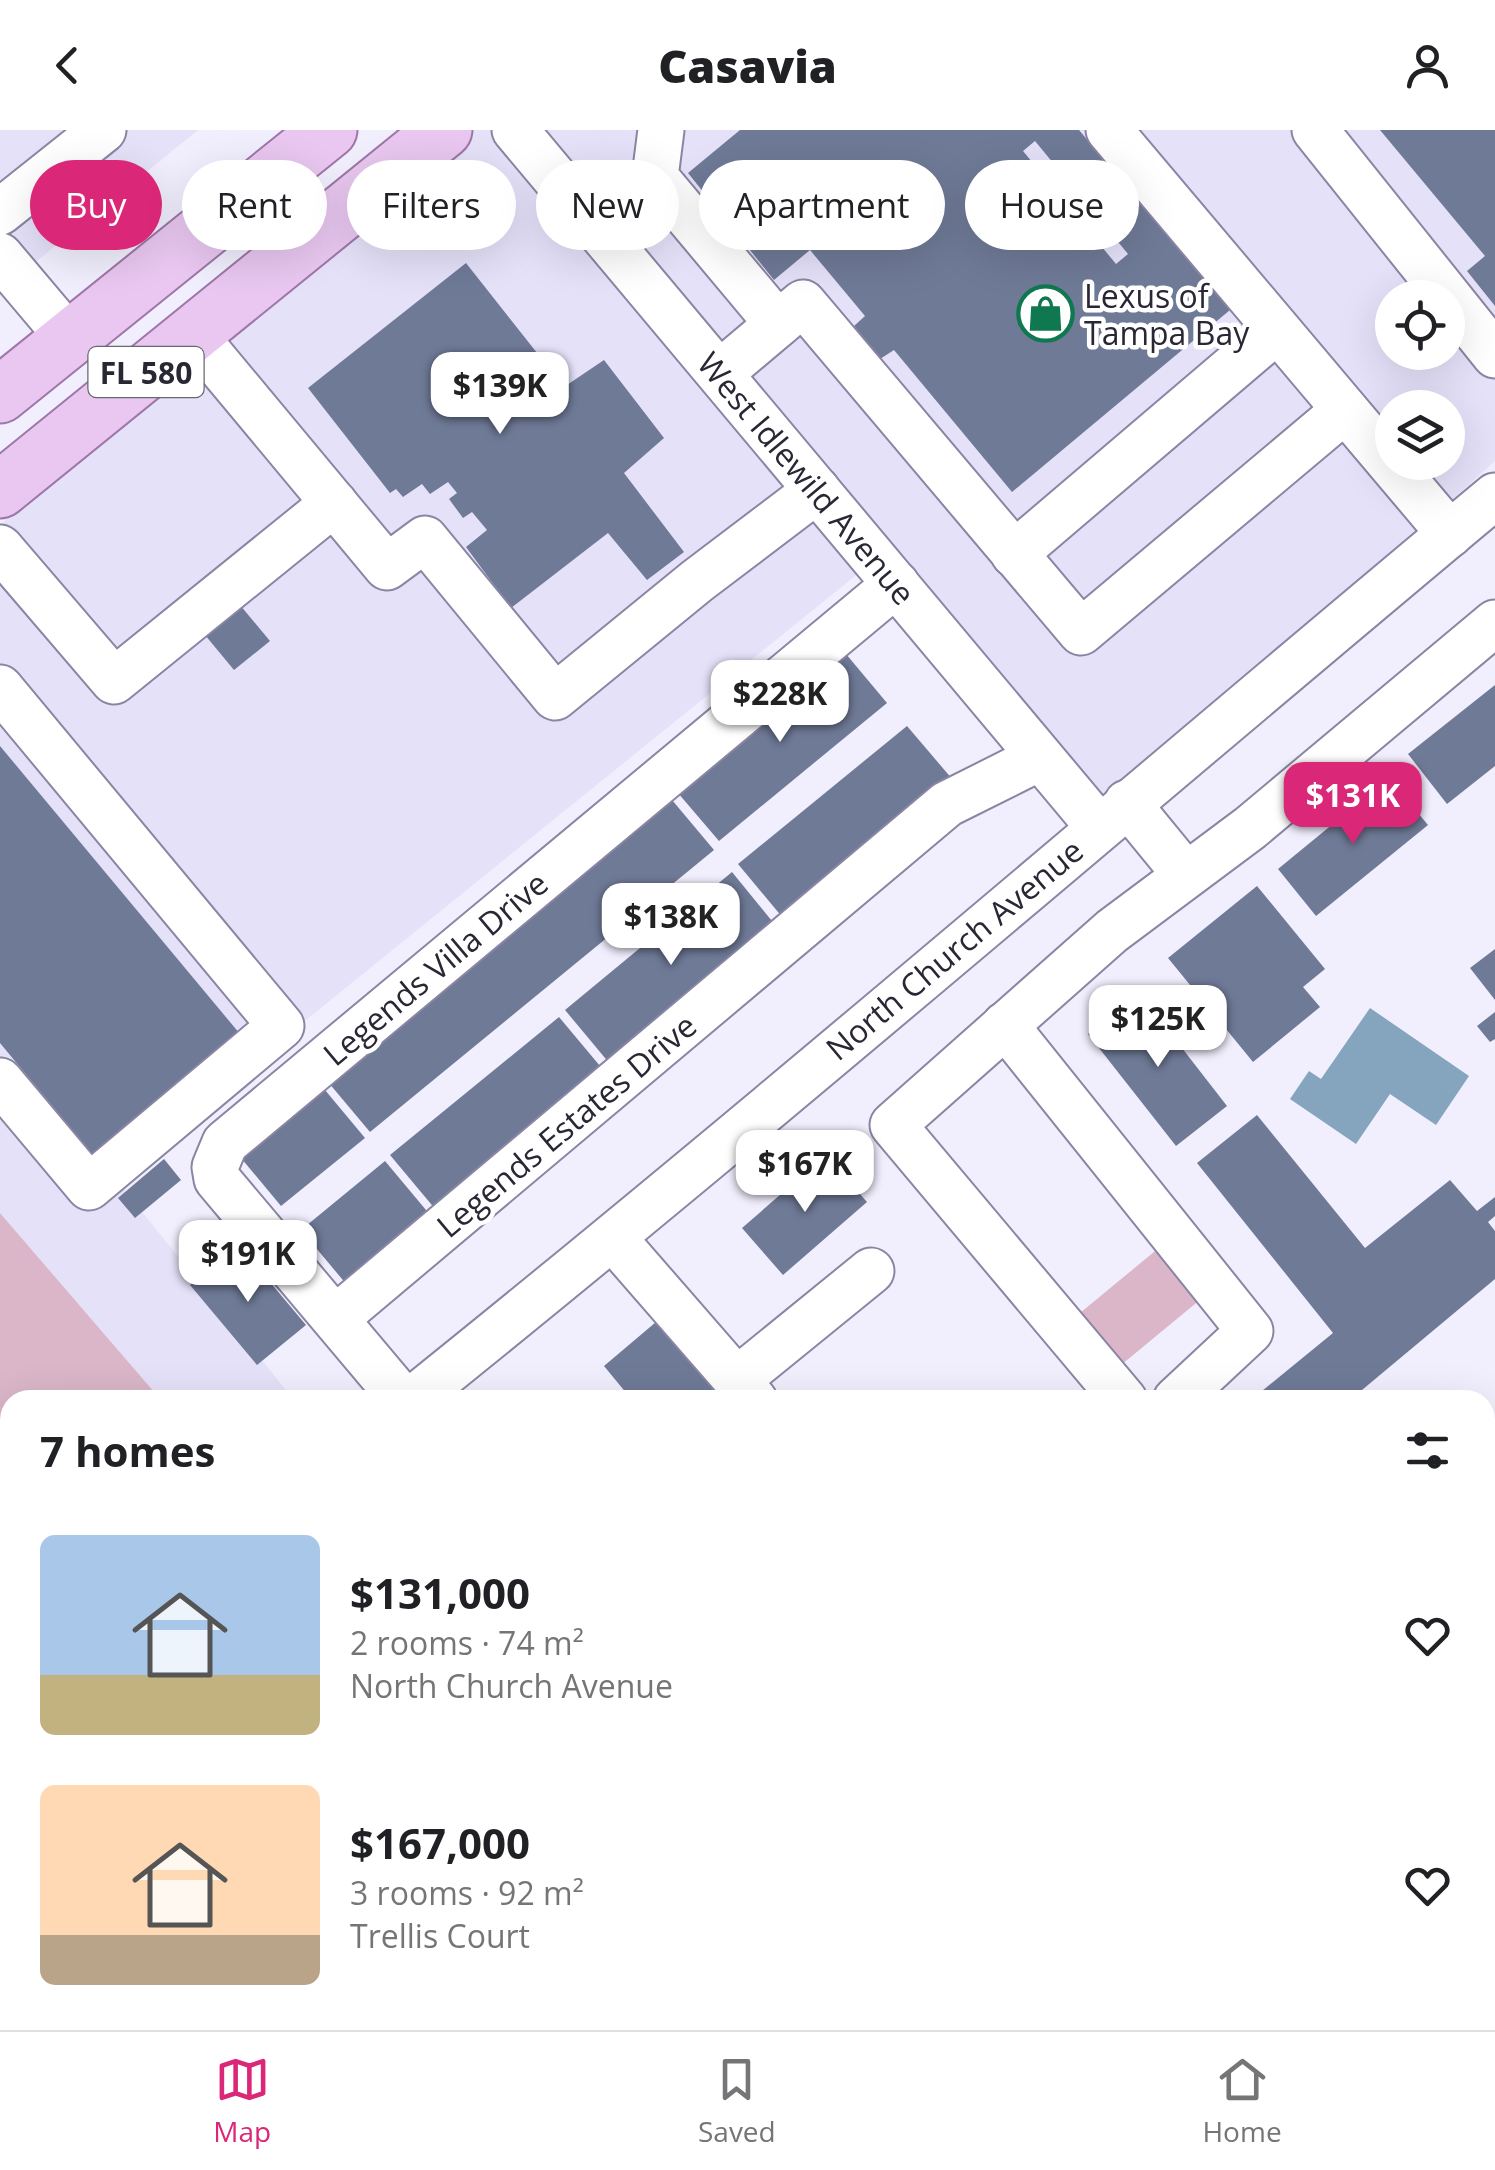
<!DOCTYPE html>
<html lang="en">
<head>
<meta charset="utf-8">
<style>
  body { margin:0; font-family:"Open Sans",sans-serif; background:#f2f2f2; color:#202124; height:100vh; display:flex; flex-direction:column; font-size:38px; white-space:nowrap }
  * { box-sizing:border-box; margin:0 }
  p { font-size:32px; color:#757577 }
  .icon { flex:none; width:55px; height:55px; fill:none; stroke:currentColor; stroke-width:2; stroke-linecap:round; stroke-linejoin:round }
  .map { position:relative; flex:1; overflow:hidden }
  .side { position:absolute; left:0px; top:1260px; width:1495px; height:640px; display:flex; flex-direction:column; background:#fff; border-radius:30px 30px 0 0; box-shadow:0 10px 40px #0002 }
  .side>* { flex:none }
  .top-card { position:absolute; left:30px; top:30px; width:1435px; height:90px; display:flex; gap:20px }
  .controls { position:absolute; left:1375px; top:150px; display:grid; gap:20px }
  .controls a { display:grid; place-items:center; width:90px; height:90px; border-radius:50%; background:#fff; box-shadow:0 10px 40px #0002; font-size:50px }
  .price { position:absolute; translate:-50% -85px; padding:0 22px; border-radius:20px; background:#fff; color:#222; font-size:32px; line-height:65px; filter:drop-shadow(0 2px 5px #0008) }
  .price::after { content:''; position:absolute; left:50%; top:60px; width:30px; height:22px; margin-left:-15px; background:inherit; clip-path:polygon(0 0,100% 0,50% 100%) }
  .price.active { background:#db2777; color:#fff }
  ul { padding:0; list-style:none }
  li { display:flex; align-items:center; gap:30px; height:250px; padding:0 40px }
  li span { display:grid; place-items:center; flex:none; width:280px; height:200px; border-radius:15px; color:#555 }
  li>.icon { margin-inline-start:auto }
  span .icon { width:120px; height:120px; fill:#fffc; stroke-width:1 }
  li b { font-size:42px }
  h2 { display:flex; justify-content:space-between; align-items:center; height:120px; padding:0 40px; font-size:42px }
  .tag { padding:0 35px; border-radius:45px; background:#fff; box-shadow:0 10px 40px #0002; font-size:35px; line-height:90px }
  .tag.active { background:#db2777; color:#fff }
  header { display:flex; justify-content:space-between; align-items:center; height:130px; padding:0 40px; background:#fff; font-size:45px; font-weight:800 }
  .tabs { display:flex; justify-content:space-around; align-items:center; height:140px; border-top:2px solid #e0e0e0; background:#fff; font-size:28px; color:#757577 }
  .tabs a { display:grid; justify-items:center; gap:5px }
  .tabs .active { color:#db2777 }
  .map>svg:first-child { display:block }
  .built { fill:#e5e1f9; fill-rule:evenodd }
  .green { fill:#dab6c8 }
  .water { fill:#84a5bd }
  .building { fill:#6f7a97; fill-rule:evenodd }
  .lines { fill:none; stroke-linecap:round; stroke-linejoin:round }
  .minor-casing { stroke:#8b85a4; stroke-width:49 }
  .major-casing { stroke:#9d77a7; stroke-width:59 }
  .minor { stroke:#fff; stroke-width:45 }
  .major { stroke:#e9c7f0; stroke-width:55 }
  .labels { text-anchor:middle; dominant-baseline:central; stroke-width:9; stroke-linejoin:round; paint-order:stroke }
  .shield { fill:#fff; stroke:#696870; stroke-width:2.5 }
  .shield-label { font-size:30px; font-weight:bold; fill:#292733 }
  .poi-label { font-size:32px; fill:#292733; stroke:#fff; text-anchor:start }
  .street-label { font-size:32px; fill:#292733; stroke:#fff }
</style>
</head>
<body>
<header><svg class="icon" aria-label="back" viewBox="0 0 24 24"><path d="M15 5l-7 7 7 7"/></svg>Casavia<svg class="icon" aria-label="person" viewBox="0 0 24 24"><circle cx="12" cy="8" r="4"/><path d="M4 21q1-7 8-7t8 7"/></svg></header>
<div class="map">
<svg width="1495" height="1900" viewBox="0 0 1495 1900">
  <rect width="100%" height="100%" fill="#f1effd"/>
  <g class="built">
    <path d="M0,0H198L0,161Z"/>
    <path d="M475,0H490L860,442L113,1046L294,1270H161L0,1083V395Z"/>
    <path d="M541,0H1495V331L1325,485L1102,670ZM1392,168H1448V222H1392ZM1392,278H1448V332H1392Z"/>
    <path d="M10,1468V1571L0,1579V1476Z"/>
  </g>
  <g class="green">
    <path d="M0,1083L161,1270H10V1468L0,1476Z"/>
    <path d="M1160,1117L1201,1169L1121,1235L1080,1183Z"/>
  </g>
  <path class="water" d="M1370,878L1469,946L1436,995L1390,964L1356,1014L1290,969L1309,941L1321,949Z"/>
  <g class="building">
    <path d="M740,0H1079L1230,180L1012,362L894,220L880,229L854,196L865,186L810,120L774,150L688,43ZM1035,11L1128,124L1116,134L1023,21Z"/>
    <path d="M1380,0H1495V176L1467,141L1485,126Z"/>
    <path d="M466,133L564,257L604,230L664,308L624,343L684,422L647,450L608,403L511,478L466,417L487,400L472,382L463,388L449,369L457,363L448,352L430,364L422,354L403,367L396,359L390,363L308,258Z"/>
    <path d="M240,475L270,511L234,540L205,505Z"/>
    <path d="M841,518L887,573L719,711L672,656Z"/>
    <path d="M1495,555V636L1447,674L1408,624Z"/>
    <path d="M907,596L953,650L783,788L738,734Z"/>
    <path d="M0,616L240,904L92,1024L0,913Z"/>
    <path d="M1389,648L1428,695L1316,786L1278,739Z"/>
    <path d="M667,664L714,720L370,1002L323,946Z"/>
    <path d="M732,742L776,796L610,934L565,880Z"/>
    <path d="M1257,756L1325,839L1303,857L1320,877L1253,932L1168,828Z"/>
    <path d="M1495,819V870L1470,838Z"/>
    <path d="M1140,864L1227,976L1176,1016L1088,904Z"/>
    <path d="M1495,882V909L1490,912L1477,896Z"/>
    <path d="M559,887L605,942L436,1080L390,1025Z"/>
    <path d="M320,954L365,1008L281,1076L236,1022Z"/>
    <path d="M1257,985L1365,1118L1450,1050L1477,1081L1495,1067V1086L1488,1092L1495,1101V1149L1350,1270H1251L1333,1203L1197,1033Z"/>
    <path d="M826,1025L867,1072L783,1145L742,1098Z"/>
    <path d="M164,1029L181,1050L135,1088L118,1068Z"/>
    <path d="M385,1031L431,1086L347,1155L301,1100Z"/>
    <path d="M238,1114L306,1195L257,1235L190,1155Z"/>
    <path d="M656,1192L688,1230L722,1270H632L604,1236Z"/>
    <path d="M1495,1332V1421L1485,1429V1340Z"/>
    <path d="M1485,1769L1495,1782V1830L1485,1838Z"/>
    <path d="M8,1890H112L120,1900H0Z"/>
    <path d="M1306,1890H1326L1334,1900H1294Z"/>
    <path d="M1364,1890H1426L1431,1895L1425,1900H1373Z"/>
  </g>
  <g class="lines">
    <defs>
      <g id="minor">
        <path d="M515,0L1099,697"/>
        <path d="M661,0L655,47L778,194"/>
        <path d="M1109,0L1450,404"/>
        <path d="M1315,0L1495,225"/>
        <path d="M0,82L103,0"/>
        <path d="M0,126L70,209"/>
        <path d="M193,204L387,437L425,409L555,567L697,451L817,360"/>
        <path d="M720,243L803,173L1081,502L1345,280"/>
        <path d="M0,418L114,551L334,373"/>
        <path d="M1014,424L1277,200"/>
        <path d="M0,558L281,896L89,1057L0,951"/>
        <path d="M1127,673L1186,745"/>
        <path d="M1005,895L1250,1201L1176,1270"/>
        <path d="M613,1108L754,1270"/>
        <path d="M336,1188L947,674L1039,628"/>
        <path d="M737,1250L871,1141"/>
        <path d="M403,1270L217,1049L215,1037L225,1013L896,454"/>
        <path d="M412,1270C779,975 1134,667 1495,366"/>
        <path d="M1124,1270L893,995L1112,801L1250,698L1495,493"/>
        <path d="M1485,1499L1495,1491"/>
        <path d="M0,1615L10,1607"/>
        <path d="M1485,1637L1495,1628"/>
        <path d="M829,1890L845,1900"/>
        <path d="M712,1900L722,1890"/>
        <path d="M1174,1900L1187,1890"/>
      </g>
      <g id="major">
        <path d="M0,265L329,0"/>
        <path d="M0,360L444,0"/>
      </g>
    </defs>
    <use href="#minor" class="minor-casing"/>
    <use href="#major" class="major-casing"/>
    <use href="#minor" class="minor"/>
    <use href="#major" class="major"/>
  </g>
  <defs>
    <symbol id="shop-ring" viewBox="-11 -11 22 22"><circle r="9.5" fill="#fff" stroke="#0f7851" stroke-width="1.5"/><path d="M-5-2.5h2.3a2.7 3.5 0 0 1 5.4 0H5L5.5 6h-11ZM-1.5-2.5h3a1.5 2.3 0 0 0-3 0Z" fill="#0f7851"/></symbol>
  </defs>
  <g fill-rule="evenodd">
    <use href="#shop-ring" x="1014" y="152" width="63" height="63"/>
  </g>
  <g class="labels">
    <rect class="shield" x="88.5" y="217" width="115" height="50" rx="8"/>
    <g class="shield-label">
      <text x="146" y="242">FL 580</text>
    </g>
    <g class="poi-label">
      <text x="1084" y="165">Lexus of<tspan x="1084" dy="37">Tampa Bay</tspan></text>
    </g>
    <g class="street-label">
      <text transform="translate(807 348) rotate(50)">West Idlewild Avenue</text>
      <text transform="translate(954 819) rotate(-40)">North Church Avenue</text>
      <text transform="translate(435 838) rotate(-40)">Legends Villa Drive</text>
      <text transform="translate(566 995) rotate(-40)">Legends Estates Drive</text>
    </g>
  </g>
</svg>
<div class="controls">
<a><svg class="icon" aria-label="locate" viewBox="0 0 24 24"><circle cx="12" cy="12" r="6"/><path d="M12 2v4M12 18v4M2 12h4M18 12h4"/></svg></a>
<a><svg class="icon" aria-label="layers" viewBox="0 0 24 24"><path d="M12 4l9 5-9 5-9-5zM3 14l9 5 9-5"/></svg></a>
</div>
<b class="price" style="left:500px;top:307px">$139K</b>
<b class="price" style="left:780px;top:615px">$228K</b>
<b class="price active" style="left:1353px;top:717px">$131K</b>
<b class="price" style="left:671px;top:838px">$138K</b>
<b class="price" style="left:1158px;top:940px">$125K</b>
<b class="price" style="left:805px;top:1085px">$167K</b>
<b class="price" style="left:248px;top:1175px">$191K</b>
<div class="top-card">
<a class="tag active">Buy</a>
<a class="tag">Rent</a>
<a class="tag">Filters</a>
<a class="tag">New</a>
<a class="tag">Apartment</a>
<a class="tag">House</a>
</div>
<section class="side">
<h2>7 homes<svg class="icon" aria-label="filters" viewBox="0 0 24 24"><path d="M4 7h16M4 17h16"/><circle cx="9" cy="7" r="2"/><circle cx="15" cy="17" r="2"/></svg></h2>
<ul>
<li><span style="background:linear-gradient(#a9c7e8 70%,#c2b280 0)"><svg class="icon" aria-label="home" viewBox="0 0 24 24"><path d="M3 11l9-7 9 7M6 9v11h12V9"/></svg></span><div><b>$131,000</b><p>2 rooms · 74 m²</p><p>North Church Avenue</p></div><svg class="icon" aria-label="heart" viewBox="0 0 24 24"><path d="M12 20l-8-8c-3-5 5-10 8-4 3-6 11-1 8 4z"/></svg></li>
<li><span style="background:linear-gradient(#ffd9b3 75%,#b9a48a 0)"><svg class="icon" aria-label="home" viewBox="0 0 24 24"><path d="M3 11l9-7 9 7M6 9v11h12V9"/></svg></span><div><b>$167,000</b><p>3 rooms · 92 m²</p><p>Trellis Court</p></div><svg class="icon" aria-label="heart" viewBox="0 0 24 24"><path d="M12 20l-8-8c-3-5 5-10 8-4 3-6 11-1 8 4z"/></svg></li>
</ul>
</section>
</div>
<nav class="tabs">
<a class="active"><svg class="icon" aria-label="map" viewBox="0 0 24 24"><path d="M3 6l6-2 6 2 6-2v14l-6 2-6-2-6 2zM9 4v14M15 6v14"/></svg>Map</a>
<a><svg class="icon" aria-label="saved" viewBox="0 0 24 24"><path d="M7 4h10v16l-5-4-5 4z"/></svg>Saved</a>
<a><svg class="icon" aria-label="home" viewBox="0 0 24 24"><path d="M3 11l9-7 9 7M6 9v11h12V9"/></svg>Home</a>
</nav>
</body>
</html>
